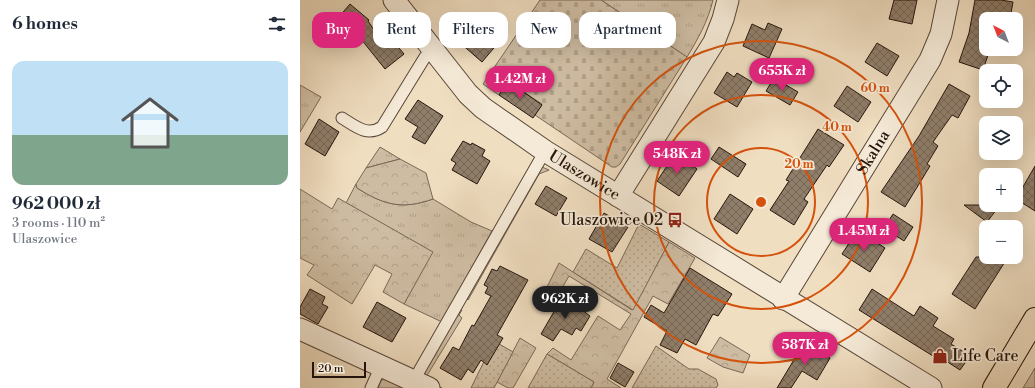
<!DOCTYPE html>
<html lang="en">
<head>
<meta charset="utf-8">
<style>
  body { margin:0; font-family:"Libre Bodoni",serif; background:#f2f2f3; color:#1f2937; height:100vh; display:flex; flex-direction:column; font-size:15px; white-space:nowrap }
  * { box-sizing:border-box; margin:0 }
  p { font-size:13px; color:#747a83 }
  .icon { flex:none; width:22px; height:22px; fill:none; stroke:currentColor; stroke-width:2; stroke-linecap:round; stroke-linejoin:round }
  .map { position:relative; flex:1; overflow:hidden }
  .panel { display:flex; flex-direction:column; background:#fff; width:300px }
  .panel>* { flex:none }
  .top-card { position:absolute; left:12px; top:12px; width:380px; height:36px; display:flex; gap:8px }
  .needle { width:26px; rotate:318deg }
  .buttons { position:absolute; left:679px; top:12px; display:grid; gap:8px }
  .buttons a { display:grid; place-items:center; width:44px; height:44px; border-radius:8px; background:#fff; box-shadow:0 4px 16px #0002; font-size:20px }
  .scale { position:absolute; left:12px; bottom:10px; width:54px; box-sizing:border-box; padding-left:4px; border:2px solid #26150c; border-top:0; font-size:11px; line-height:14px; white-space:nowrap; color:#26150c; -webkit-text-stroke:3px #f5ead7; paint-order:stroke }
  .price { position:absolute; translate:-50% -34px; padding:0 9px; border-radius:14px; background:#db2777; color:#fff; font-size:13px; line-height:26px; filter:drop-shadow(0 1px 2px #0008) }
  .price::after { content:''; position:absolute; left:50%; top:24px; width:12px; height:9px; margin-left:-6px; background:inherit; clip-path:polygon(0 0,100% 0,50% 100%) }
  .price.on { background:#222; color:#fff }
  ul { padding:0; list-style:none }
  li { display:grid; align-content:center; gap:8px; height:212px; padding:0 12px }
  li+li { border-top:1px solid #e0e1e3 }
  li span { display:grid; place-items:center; height:124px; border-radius:12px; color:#555 }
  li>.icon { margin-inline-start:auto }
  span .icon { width:72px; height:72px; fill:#fffc; stroke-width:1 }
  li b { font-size:17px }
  h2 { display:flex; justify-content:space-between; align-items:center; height:48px; padding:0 12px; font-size:17px }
  .tag { padding:0 14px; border-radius:12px; background:#fff; box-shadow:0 4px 16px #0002; font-size:14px; line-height:36px }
  .tag.on { background:#db2777; color:#fff }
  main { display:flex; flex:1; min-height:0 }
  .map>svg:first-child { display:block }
  .grass { fill:url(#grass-tufts); stroke:#7a6857 }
  .forest { fill:url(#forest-crowns); stroke:#7a6857 }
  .cemetery { fill:url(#cemetery-stones); stroke:#7a6857 }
  .park { fill:#cebca2; stroke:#7a6857 }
  .garden { fill:url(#garden-dots); stroke:#7a6857 }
  .building { fill:url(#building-cross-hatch); stroke:#26150c }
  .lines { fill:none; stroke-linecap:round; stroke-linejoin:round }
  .lane-casing { stroke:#584739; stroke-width:13 }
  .street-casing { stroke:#584739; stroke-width:23 }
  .primary-casing { stroke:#26150c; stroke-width:24 }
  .lane { stroke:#f5ead7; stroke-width:11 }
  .street { stroke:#f5ead7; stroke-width:21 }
  .primary { stroke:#f0dec1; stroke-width:22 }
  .ring { fill:none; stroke:#d5520c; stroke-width:2 }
  .labels { text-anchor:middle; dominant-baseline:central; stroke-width:3.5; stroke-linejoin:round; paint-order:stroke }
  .street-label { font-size:16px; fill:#26150c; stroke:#f5ead7 }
  .poi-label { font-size:16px; fill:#26150c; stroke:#f5ead7; text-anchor:end }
  .centre { fill:#d5520c; stroke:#f5ead7; stroke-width:2 }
  .ring-label { font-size:12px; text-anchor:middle; font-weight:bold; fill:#d5520c; stroke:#f5ead7; stroke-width:3.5; stroke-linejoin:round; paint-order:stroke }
</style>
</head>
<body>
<main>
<section class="panel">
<h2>6 homes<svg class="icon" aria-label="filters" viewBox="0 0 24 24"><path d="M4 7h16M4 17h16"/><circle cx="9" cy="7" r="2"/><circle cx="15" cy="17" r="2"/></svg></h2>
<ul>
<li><span style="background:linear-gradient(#bfe0f5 60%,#7fa58c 0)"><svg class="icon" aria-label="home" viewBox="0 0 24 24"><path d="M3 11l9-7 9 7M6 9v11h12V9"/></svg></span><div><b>962 000 zł</b><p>3 rooms · 110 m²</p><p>Ulaszowice</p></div></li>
</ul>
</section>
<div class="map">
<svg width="735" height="388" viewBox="0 0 735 388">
  <defs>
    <pattern id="grass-tufts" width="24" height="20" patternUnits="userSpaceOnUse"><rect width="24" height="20" fill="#cebca2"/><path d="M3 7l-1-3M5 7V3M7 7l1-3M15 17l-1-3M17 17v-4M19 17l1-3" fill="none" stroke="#b1a18a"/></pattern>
    <pattern id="forest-crowns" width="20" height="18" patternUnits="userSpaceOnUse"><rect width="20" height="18" fill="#cebca2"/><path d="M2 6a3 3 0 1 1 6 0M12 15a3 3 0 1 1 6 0" fill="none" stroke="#b1a18a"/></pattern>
    <pattern id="cemetery-stones" width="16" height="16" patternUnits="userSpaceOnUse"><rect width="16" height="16" fill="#cebca2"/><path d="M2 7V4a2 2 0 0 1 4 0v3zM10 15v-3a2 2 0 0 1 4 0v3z" fill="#b1a18a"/></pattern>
    <pattern id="garden-dots" width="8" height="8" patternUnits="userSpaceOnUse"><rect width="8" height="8" fill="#cebca2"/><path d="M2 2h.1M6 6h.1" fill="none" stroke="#b1a18a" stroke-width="1.8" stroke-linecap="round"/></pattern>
    <pattern id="building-cross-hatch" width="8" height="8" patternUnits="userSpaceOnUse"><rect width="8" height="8" fill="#8f7e6a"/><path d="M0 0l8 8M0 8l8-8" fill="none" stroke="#756656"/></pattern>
  </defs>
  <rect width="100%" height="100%" fill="#f0dec1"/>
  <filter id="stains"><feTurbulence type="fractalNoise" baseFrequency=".005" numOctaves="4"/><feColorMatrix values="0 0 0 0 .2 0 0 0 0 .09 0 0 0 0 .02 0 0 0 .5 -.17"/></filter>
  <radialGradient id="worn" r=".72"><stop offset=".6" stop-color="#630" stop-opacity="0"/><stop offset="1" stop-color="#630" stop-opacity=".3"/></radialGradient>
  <g class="grass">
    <path d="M301,0H413C408,21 398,39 387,57Z"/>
    <path d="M0,85L21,97L0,132Z"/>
    <path d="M80,147L100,159L66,168Z"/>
    <path d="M242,167L249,170L239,174L168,300L167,299L238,169Z"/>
    <path d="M56,184L57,188C84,205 102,210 133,199L171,222L192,231L142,322L104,304L132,252L46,203Z"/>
    <path d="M160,309L162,310L159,315L162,318L126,377L135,385L142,388C134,387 129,382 123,376Z"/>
    <path d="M86,377L117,388H78L81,381Z"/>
  </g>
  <g class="forest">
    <path d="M100,159L126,173L133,199C102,210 84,205 57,188L56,184L66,168Z"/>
    <path d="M0,189L32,209L38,198L133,252L104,304L83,292L92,274L75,265L52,304L7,275L14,265L0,258Z"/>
    <path d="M369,242L395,258L368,304L353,296L307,379L321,388H291L294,382L247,354L253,348L271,360L298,316L320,330L331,314L269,276L254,302L238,305L259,263L332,310Z"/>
    <path d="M420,337L450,355L443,373L423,367L407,358Z"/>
    <path d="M220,338L236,348L213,388H208L197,382Z"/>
  </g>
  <path class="cemetery" d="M240,0H301L387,57L320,164L316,167H312L235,115L242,104L208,82L199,95L183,84Z"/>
  <path class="park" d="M735,368V388H723Z"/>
  <g class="garden">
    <path d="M339,224L369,242L333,310L273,272L286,249L317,268Z"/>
    <path d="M194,341L213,352L194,388H171Z"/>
    <path d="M356,346L389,369H398L416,379L418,385L416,388H332Z"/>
    <path d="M247,354L294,382L291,388H228Z"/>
  </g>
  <g class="building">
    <path d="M594,0H617L612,24L589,19Z"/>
    <path d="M675,0H701L713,2L710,19H686V49H690L683,70L659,62L669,33Z"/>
    <path d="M50,4L69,20L68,21L82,42L89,36L104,54L85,69L57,34L46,47L20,25L31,12L38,18Z"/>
    <path d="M177,22L199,42L182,62L159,42Z"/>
    <path d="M468,23L482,29L469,58L443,46L452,24L465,30Z"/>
    <path d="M577,43L599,56L587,76L565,62Z"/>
    <path d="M427,72L434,77L437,73L452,82L437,107L414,93Z"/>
    <path d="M474,78L498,92L490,105L466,91Z"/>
    <path d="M208,81L242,105L233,118L199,95Z"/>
    <path d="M649,84L670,96L658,118L652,115L633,142L638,146L627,164L630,166L605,207L581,192L619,136Z"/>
    <path d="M547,86L571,102L558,122L534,106Z"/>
    <path d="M118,100L143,116L125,144L112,137L118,127L105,119Z"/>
    <path d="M19,119L39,132L25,156L5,144Z"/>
    <path d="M518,129L544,145L529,167L527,165L504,199L508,202L494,225L470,210L489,181L486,180Z"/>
    <path d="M163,141L171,145L172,143L185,150L182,156L190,161L177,184L152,170L156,163L151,160Z"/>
    <path d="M419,147L446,164L438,177L411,159Z"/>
    <path d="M375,154L397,169L379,196L357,181Z"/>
    <path d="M735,166V211L716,199Z"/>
    <path d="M246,186L267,198L256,216L235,204Z"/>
    <path d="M430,194L453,209L437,234L414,219Z"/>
    <path d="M664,205H700L687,222Z"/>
    <path d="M304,213L328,227L312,252L289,239Z"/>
    <path d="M593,214L613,227L604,241L584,228Z"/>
    <path d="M555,234L562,238L564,234L585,248L570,272L542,254Z"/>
    <path d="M676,257H708L675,309L652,294Z"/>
    <path d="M200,266L228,280L197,335L203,338L187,365L181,360L173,373L168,369L161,380L140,368L153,347L159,350L172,325L174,326L191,296L185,293L188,287L184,285L192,269L197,271Z"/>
    <path d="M390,268L432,294L418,316L413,314L396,345L385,339L377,353L360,345L367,331L344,317L351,305L364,313Z"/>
    <path d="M10,289L25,297L22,304L28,307L18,324L0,314V307Z"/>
    <path d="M572,289L614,316L620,306L638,318L633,326L654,339L651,344L670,356L660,370L643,359L641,361L559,310Z"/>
    <path d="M263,296L290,316L281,331L276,328L272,335L261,329L253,341L241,334Z"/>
    <path d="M77,302L106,318L92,342L63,327Z"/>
    <path d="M504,343L530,358L517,380L502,371L491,388H477Z"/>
    <path d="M318,363L334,372L325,387L310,378Z"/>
  </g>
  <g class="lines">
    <defs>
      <g id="lane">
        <path d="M42,118C55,126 67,137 82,127L125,57L133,50"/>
        <path d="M114,380L245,151"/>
        <path d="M71,388L81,366"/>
      </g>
      <g id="street">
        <path id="s1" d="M94,0L168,94L183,108L245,151L631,388"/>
        <path d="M318,196L414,42L423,19L428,0"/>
        <path id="s2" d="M483,299L630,60L641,34L648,0"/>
        <path d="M0,329L129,388"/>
      </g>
      <path id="primary" d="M694,388L735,319"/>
    </defs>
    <use href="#lane" class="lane-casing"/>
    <use href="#street" class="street-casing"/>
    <use href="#primary" class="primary-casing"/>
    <use href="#lane" class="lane"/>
    <use href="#street" class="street"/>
    <use href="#primary" class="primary"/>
  </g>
  <g class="ring">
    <circle cx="461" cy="202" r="54"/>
    <circle cx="461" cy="202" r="107"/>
    <circle cx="461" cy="202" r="161"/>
  </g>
  <defs>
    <symbol id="bus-bare" viewBox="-9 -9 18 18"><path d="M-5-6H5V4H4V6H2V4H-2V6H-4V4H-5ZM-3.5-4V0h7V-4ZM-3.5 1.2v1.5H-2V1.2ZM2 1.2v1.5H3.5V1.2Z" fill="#8f2418" stroke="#f5ead7" stroke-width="2.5" paint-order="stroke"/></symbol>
    <symbol id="shop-bare" viewBox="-9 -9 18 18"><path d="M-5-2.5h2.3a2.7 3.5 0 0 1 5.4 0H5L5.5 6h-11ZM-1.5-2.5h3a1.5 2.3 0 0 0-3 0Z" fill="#8f2418" stroke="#f5ead7" stroke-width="2.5" paint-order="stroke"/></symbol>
  </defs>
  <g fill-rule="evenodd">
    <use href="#bus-bare" x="364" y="209" width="22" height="22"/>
    <use href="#shop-bare" x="629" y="345" width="22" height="22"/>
  </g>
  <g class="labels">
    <g class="street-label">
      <text stroke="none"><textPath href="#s2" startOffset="172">Skalna</textPath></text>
      <text stroke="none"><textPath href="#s1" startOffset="262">Ulaszowice</textPath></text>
    </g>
    <g class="poi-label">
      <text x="363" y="220">Ulaszowice 02</text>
      <text x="652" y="356" text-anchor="start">Life Care</text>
    </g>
  </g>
  <circle cx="461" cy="202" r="6" class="centre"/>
  <g class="ring-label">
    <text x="575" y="92">60 m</text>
    <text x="537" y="131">40 m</text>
    <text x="499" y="168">20 m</text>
  </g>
  <rect width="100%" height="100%" filter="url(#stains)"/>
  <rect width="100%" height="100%" fill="url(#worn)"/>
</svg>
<div class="buttons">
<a><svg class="needle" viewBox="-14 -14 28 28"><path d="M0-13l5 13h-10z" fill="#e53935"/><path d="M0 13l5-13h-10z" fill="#747a83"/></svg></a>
<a><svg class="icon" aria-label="locate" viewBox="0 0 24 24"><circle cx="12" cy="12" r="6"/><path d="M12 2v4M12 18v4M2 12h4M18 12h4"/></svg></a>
<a><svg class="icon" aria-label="layers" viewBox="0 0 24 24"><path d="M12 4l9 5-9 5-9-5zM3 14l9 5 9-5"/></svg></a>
<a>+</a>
<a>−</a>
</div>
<div class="scale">20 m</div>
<b class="price" style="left:482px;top:92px">655K zł</b>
<b class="price" style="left:220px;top:100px">1.42M zł</b>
<b class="price" style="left:377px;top:175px">548K zł</b>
<b class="price" style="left:564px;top:252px">1.45M zł</b>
<b class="price on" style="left:265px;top:320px">962K zł</b>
<b class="price" style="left:505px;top:366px">587K zł</b>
<div class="top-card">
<a class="tag on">Buy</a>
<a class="tag">Rent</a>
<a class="tag">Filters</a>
<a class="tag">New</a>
<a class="tag">Apartment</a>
</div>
</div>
</main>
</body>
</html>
